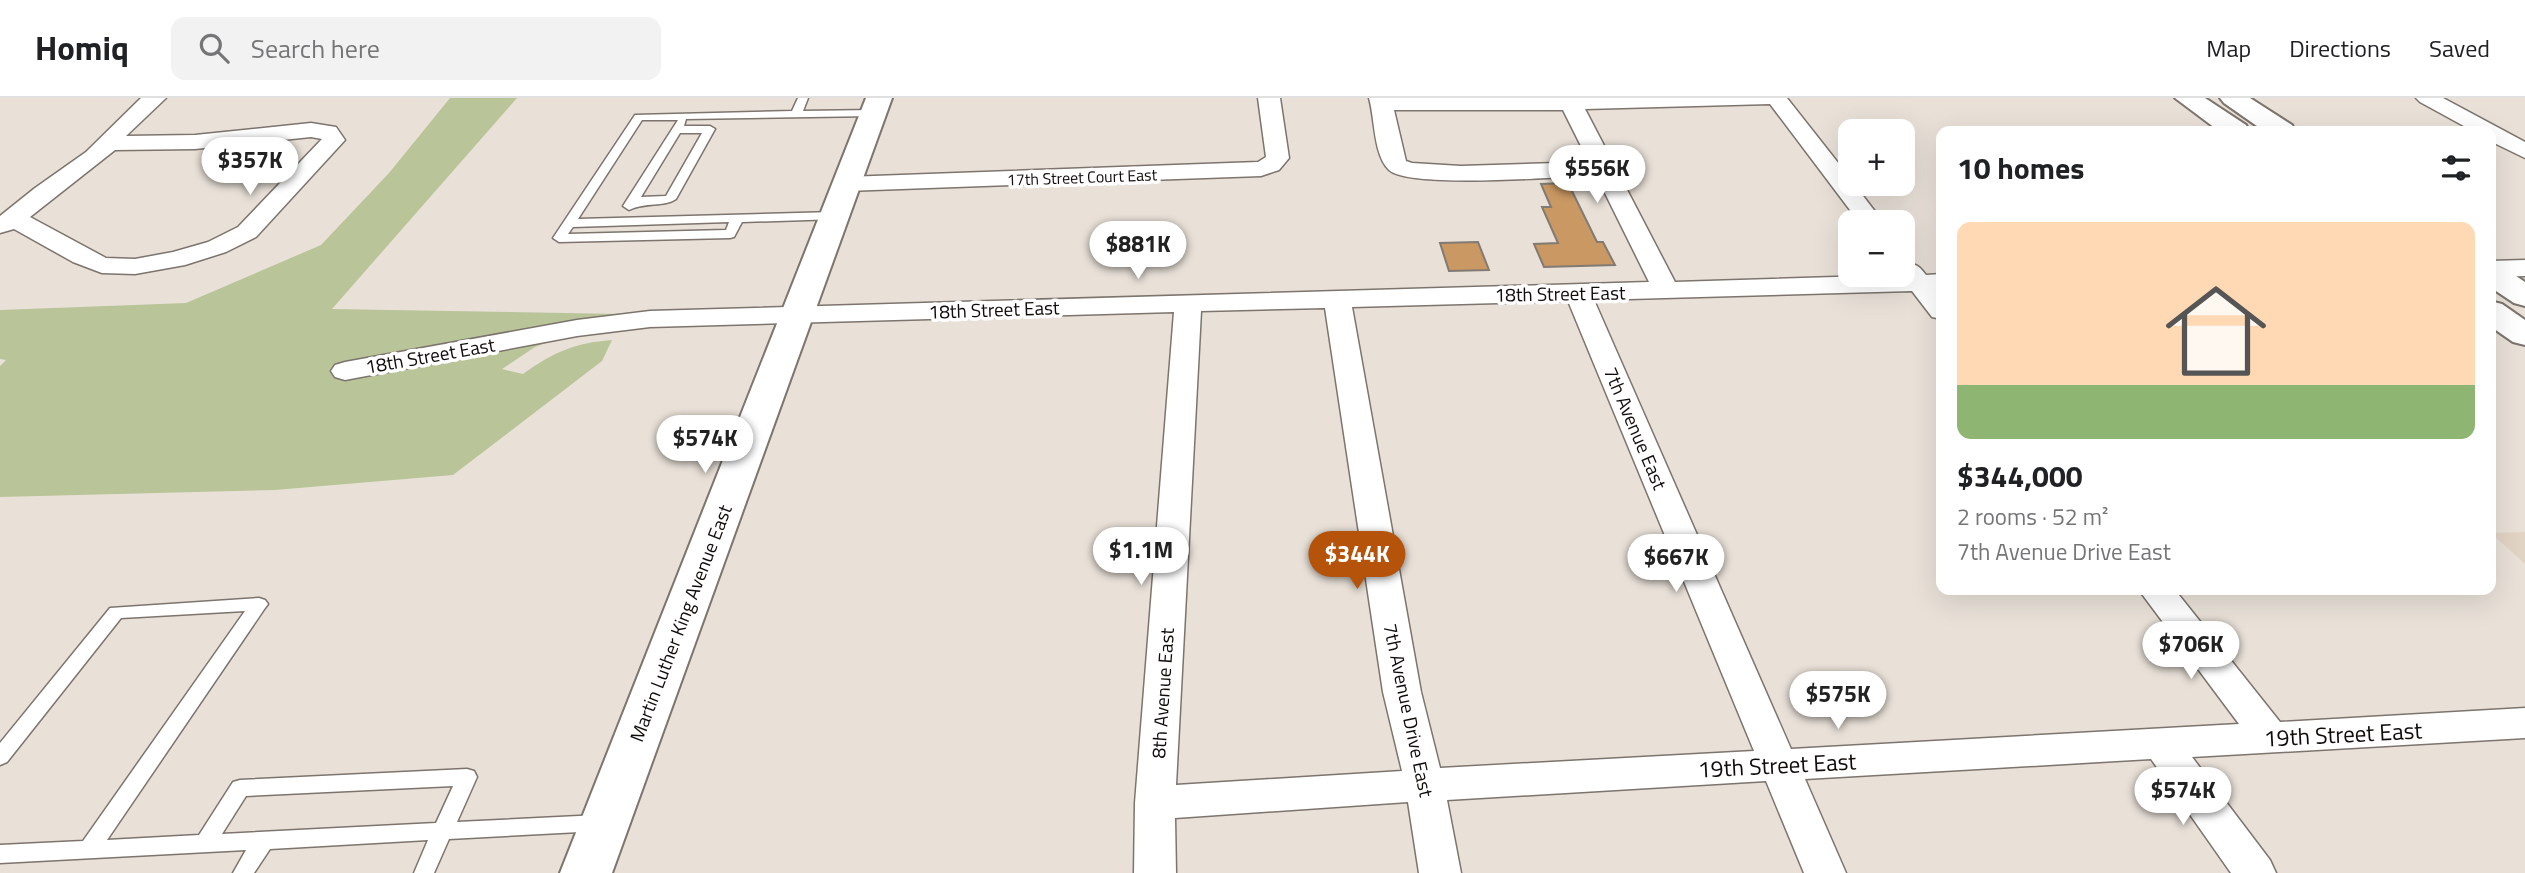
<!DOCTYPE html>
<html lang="en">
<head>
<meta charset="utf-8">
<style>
  body { margin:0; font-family:"Titillium Web",sans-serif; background:#f2f2f2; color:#202124; height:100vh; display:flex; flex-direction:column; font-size:26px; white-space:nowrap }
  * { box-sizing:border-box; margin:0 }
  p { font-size:23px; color:#757577 }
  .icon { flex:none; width:38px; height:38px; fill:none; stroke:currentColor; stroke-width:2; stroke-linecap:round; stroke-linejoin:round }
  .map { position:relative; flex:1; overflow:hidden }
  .details { position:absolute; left:1936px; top:28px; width:560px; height:469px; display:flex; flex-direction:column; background:#fff; border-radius:14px; box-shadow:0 7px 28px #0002 }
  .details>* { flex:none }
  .buttons { position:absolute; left:1838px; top:21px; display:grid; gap:14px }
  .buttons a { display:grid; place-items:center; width:77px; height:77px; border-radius:14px; background:#fff; box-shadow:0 7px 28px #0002; font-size:35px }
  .price { position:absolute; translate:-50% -60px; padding:0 16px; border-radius:24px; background:#fff; color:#222; font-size:23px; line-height:46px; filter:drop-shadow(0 2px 4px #0008) }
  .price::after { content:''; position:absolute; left:50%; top:42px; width:21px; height:16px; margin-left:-10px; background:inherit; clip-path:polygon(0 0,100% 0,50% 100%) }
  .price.active { background:#b45309; color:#fff }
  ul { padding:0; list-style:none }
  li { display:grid; align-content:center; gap:14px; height:371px; padding:0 21px }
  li+li { border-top:2px solid #e0e0e0 }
  li span { display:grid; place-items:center; height:217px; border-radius:14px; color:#555 }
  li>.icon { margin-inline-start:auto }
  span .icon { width:126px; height:126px; fill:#fffc; stroke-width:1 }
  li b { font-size:30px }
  h2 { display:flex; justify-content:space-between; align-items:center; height:84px; padding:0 21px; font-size:30px }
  header { display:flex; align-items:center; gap:42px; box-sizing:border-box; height:98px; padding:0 35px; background:#fff; border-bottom:2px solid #e0e0e0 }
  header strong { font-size:33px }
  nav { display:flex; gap:38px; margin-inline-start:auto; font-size:24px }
  .search { width:490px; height:63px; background:#f2f2f2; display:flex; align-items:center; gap:18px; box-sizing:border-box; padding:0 24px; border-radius:14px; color:#757577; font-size:26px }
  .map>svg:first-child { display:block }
  .built { fill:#e2d4c5 }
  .green { fill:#b9c599 }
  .building { fill:#c99863; stroke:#827b73; stroke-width:2 }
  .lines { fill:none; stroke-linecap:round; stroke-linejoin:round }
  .service-casing { stroke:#7c746d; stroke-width:3 }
  .minor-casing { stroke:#7c746d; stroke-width:3 }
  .tertiary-casing { stroke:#7c746d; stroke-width:4 }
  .primary-casing { stroke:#7c746d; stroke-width:4 }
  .service { fill:#fff; fill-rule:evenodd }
  .minor { fill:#fff; fill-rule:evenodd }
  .tertiary { fill:#fff; fill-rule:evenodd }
  .primary { fill:#fff; fill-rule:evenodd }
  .labels { text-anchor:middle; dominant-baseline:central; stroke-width:7; stroke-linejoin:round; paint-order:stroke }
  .far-street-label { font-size:16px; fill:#0f0c0a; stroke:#fff }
  .street-label { font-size:19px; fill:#0f0c0a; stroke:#fff }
  .near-street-label { font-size:23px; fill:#0f0c0a; stroke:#fff }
</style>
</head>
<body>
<header>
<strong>Homiq</strong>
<div class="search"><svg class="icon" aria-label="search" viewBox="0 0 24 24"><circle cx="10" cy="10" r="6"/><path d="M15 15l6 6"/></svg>Search here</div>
<nav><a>Map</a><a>Directions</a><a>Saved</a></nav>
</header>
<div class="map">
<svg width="2525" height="775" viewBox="0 0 2525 775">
  <rect width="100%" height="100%" fill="#e9e1d8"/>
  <path class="built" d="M2525,434V466L2491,435Z"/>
  <path class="green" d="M450,0H517L332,211L624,216L535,249L502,271L523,276C554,254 574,245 612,242L602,263L453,377L275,392L0,399V268L6,262L0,261V212L186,205L321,147L389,75Z"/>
  <g class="building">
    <path d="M1568,85L1597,144H1603L1615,167L1544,169L1534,146L1558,145L1542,109H1551L1541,86Z"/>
    <path d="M1478,144L1489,172L1449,173L1440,145Z"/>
  </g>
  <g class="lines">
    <defs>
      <g id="service">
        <path d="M798,0H808L803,13L874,12L879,15L874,18L686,21L684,28H710L715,31L676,101C665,109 645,104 629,112L623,108L678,22H642L578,121L834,114L838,115V121L742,124L734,139L730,140L559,144L553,140L635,17L792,13ZM680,35H702L666,98L641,99ZM729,124L726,132L568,136L573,129Z"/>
        <path d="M259,500L265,502L268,506L265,510L107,742L199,737L233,684L240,682L467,671L474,673L477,679L457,724L599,717L606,719L609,725L606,731L599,733L449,741L434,775H414L428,742L270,751L254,775H233L246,752L0,765V747L83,743L245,513L121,520L7,664L0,667V645L110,510ZM453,688L436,725L222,736L246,698Z"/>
      </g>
      <g id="minor">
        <path d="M141,0H166L126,38L195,37L311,25L336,29L345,42L256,139L226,154L185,167L135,176L102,175L73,164L14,131L0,135V118L35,90L86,54ZM311,39L322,41L238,129L208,144L173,154L135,161L106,160L30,119L115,52L195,51Z"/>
        <path d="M1258,0H1280L1289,60L1279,72L1261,78L846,93L838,91L834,86L838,81L846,79L1258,64L1266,59Z"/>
        <path d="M1369,0H1787L1850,80V86H1854L1883,124H1859L1770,6L1585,11L1675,184L1900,177L1902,167C1914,164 1919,167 1926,177L1941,176V192H1938L1941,195V221L1932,219L1912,193L1594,202L1791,651L2239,626L2139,492H2175L2280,624L2525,610V640L2192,659L2270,762L2276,775H2231L2151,661L1805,681L1846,775H1804L1766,683L1447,702L1461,775H1419L1408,704L1175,720L1176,775H1134L1135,705L1174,214L650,229L577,238L345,282L335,279L331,273L335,267L345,264L577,222L650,213L1649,184L1596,77C1562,79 1409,91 1389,72C1373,56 1375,20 1369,0ZM1394,12H1563L1589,64L1461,68L1412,65L1406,63ZM1568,203L1754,653L1440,670L1421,594L1352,209ZM1325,210L1383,594L1402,673L1176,687L1201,213Z"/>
        <path d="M2416,0H2443L2525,44V60L2490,43V33H2473L2420,4Z"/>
        <path d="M2525,162V178L2490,179V163Z"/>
      </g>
      <path id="tertiary" d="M866,0H892L612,775H560Z"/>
      <g id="primary">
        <path d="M2175,0H2205L2246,27L2249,33H2219Z"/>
        <path d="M2220,0H2250L2292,27L2295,33H2264L2224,5Z"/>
        <path d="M2490,166L2501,168L2525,184V208L2514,205L2490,189Z"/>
        <path d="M2490,203L2502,206L2525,222V247L2513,244L2490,228Z"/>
      </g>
    </defs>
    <use href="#service" class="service-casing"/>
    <use href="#minor" class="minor-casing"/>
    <use href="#tertiary" class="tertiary-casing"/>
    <use href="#primary" class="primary-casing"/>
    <use href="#service" class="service"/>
    <use href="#minor" class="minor"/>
    <use href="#tertiary" class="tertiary"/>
    <use href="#primary" class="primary"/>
  </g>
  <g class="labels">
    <g class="far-street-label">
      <text transform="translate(1082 79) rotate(-2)">17th Street Court East</text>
    </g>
    <g class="street-label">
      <text transform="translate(1560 195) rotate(-1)">18th Street East</text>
      <text transform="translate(994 211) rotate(-2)">18th Street East</text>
      <text transform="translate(430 257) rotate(-10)">18th Street East</text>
      <text transform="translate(1636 330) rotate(67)">7th Avenue East</text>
      <text transform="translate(680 525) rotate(-69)">Martin Luther King Avenue East</text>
      <text transform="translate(1162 595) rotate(-86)">8th Avenue East</text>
      <text transform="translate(1409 612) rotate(78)">7th Avenue Drive East</text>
    </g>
    <g class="near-street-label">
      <text transform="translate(2343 636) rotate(-3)">19th Street East</text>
      <text transform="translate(1777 667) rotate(-3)">19th Street East</text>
    </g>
  </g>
</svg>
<div class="buttons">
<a>+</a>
<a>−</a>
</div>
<b class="price" style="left:250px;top:99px">$357K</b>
<b class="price" style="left:1597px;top:107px">$556K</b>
<b class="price" style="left:1138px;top:183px">$881K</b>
<b class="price" style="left:705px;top:377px">$574K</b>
<b class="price" style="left:1141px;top:489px">$1.1M</b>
<b class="price active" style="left:1357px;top:493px">$344K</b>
<b class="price" style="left:1676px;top:496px">$667K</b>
<b class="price" style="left:2191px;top:583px">$706K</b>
<b class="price" style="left:1838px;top:633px">$575K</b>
<b class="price" style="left:2183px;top:729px">$574K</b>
<section class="details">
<h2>10 homes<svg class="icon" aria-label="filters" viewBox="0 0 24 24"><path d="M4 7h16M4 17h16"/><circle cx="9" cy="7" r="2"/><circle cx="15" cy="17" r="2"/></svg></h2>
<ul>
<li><span style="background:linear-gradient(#ffd9b3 75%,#8fb573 0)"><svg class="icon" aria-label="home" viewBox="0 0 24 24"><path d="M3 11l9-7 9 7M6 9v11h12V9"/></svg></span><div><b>$344,000</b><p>2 rooms · 52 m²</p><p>7th Avenue Drive East</p></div></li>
</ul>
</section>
</div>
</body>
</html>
